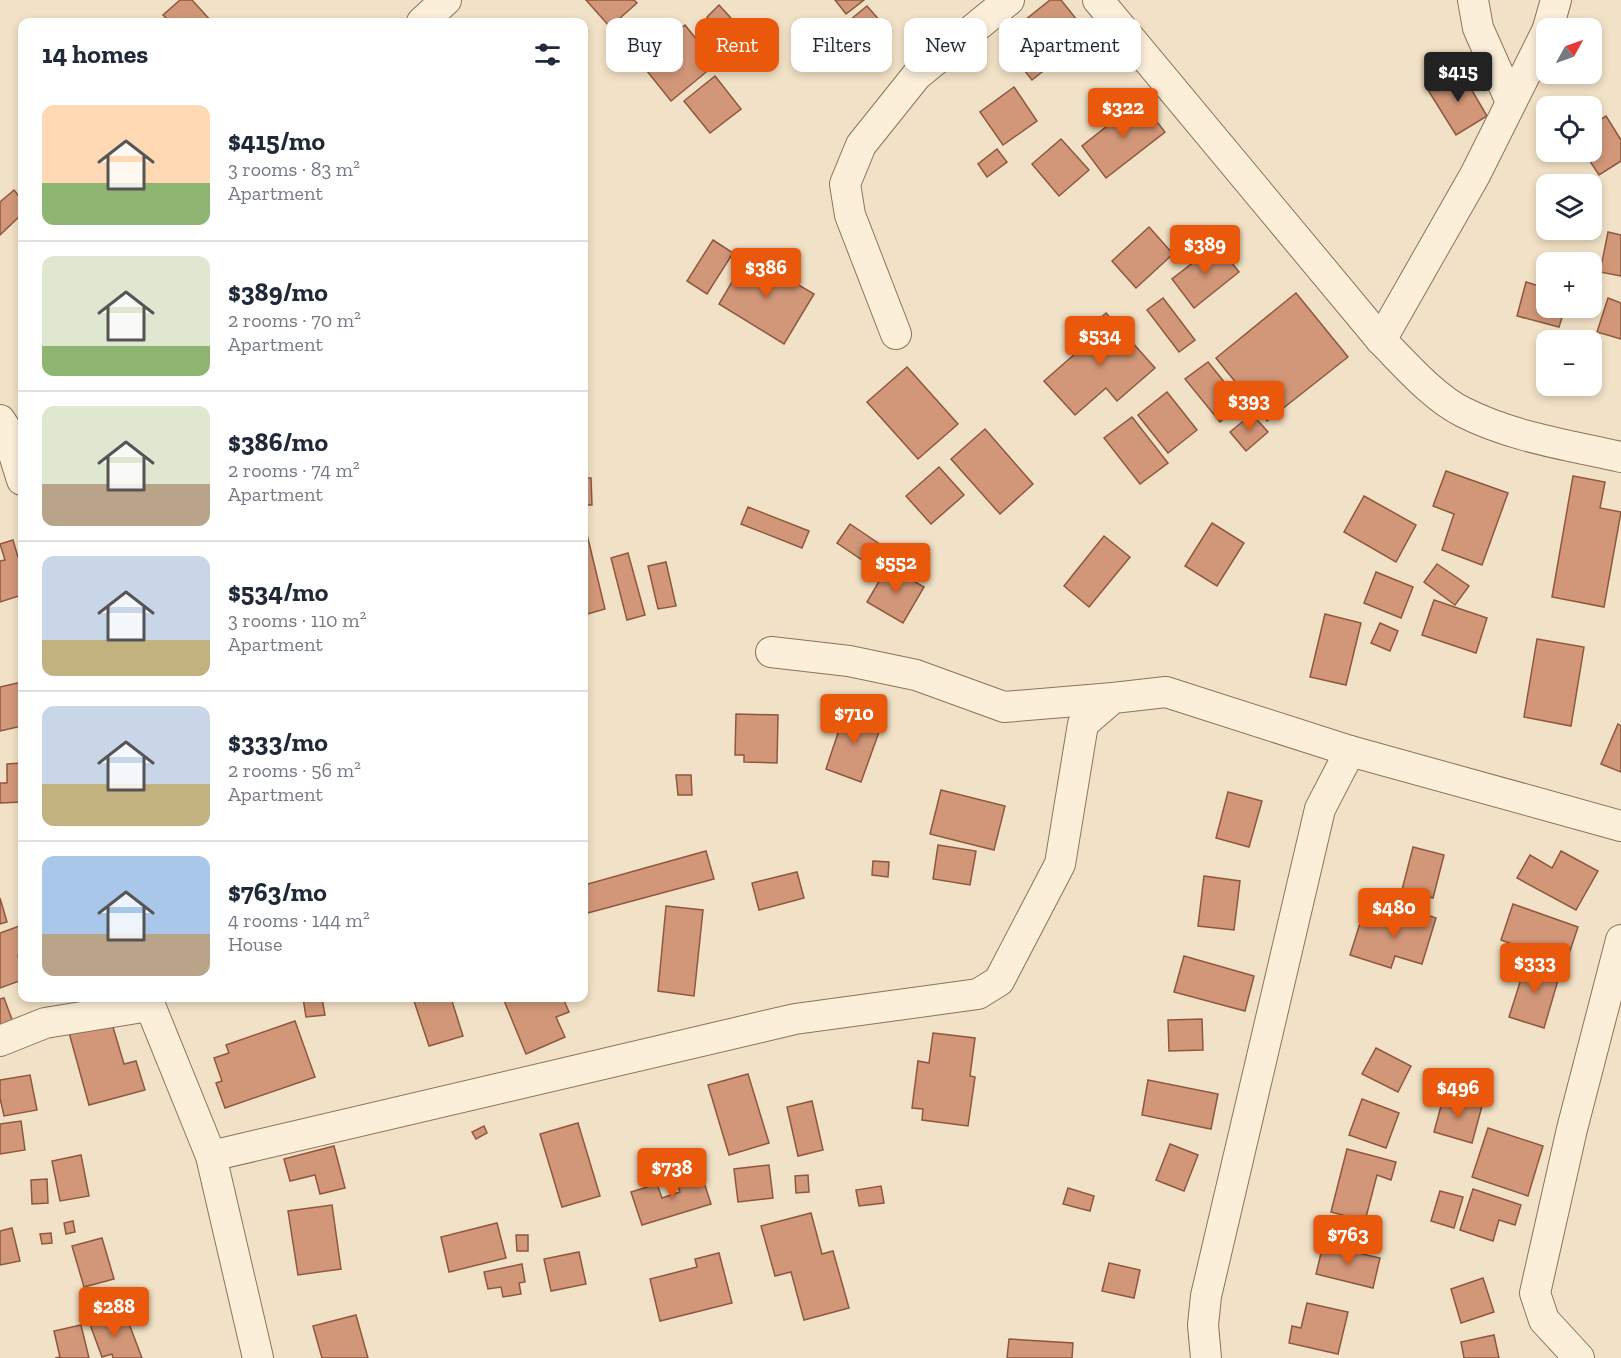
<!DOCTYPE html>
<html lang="en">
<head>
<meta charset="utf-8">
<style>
  body { margin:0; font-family:"Zilla Slab",serif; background:#f6f6f7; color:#1f2937; height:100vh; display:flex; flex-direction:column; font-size:22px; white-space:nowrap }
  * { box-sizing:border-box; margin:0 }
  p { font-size:20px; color:#747a83 }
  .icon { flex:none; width:33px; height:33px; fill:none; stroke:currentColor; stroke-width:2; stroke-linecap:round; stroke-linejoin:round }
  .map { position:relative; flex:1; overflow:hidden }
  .panel { position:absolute; left:18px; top:18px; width:570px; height:984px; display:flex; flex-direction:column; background:#fff; border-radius:12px; box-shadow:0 3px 9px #0003 }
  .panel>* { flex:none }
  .top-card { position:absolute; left:606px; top:18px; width:570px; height:54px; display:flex; gap:12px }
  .needle { width:39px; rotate:50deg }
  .buttons { position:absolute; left:1536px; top:18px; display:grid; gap:12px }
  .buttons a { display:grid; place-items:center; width:66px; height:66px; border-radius:12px; background:#fff; box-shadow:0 3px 9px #0003; font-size:30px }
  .price { position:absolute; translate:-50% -51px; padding:0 14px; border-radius:6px; background:#ea580c; color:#fff; font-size:20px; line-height:39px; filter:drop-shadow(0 2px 3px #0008) }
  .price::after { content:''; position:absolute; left:50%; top:36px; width:18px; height:14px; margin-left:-9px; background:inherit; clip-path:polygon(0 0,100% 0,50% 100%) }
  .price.active { background:#222; color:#fff }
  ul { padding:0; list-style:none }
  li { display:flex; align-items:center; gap:18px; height:150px; padding:0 24px }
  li+li { border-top:2px solid #e0e1e3 }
  li span { display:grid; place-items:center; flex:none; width:168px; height:120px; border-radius:12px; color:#555 }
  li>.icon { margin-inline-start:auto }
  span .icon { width:72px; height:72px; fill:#fffc; stroke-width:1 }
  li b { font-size:26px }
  h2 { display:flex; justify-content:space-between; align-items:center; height:72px; padding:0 24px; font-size:26px }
  .chip { padding:0 21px; border-radius:12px; background:#fff; box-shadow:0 3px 9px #0003; font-size:21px; line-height:54px }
  .chip.active { background:#ea580c; color:#fff }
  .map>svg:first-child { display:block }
  .building { fill:#d29779; stroke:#8f583e; stroke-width:1.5 }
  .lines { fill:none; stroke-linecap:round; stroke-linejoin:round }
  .street-casing { stroke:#8e725a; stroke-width:32 }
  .street { stroke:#fbefda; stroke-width:30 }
</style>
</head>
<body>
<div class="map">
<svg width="1621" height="1358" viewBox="0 0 1621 1358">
  <rect width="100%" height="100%" fill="#f1e1c6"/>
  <g class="building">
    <path d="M180,0H192L212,22H170L163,15Z"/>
    <path d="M586,0H634L637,3L610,27Z"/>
    <path d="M835,0H864L846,14Z"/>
    <path d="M1050,0H1061L1089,35L1032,80L1000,40Z"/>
    <path d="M719,5L740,28L727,40L707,17Z"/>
    <path d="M867,6L887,29L864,47L845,24Z"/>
    <path d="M685,25L716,64L671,101L639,61Z"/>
    <path d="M1460,70L1487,116L1456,135L1428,90Z"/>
    <path d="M715,76L741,109L710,133L684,101Z"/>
    <path d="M1014,87L1037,121L1003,145L980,112Z"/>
    <path d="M1140,100L1165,132L1106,178L1082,146Z"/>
    <path d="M1606,116L1621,140V161L1599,175L1584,152H1592V125Z"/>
    <path d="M1061,139L1089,170L1059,196L1032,164Z"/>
    <path d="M997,149L1007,162L987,177L978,164Z"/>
    <path d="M14,190L22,200V214L0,235V202Z"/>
    <path d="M1149,227L1173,254L1136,288L1112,261Z"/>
    <path d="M1608,232L1621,235V276L1600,272Z"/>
    <path d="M713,240L733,253L707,294L687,281Z"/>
    <path d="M1217,244L1239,272L1194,308L1172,279Z"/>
    <path d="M748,255L814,294L784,344L719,304Z"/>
    <path d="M1526,282L1546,288V308H1565L1559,327L1517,316Z"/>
    <path d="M1296,293L1348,357L1267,421L1216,358Z"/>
    <path d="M1163,298L1195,340L1179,352L1147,310Z"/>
    <path d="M1608,298L1621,303V339L1597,332Z"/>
    <path d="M1106,313L1155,368L1117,401L1106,388L1075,415L1044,381L1093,338L1087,330Z"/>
    <path d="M1208,362L1242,404L1220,422L1185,379Z"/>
    <path d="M907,367L958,424L918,459L867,402Z"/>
    <path d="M1167,392L1197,430L1168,453L1138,415Z"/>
    <path d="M1252,414L1268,432L1246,451L1230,432Z"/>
    <path d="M1132,417L1168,463L1140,484L1104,438Z"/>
    <path d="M985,429L1033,484L1000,514L951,459Z"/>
    <path d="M939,467L964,495L931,524L906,496Z"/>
    <path d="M1446,471L1508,493L1482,565L1442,550L1454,514L1433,506Z"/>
    <path d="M1573,476L1605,482L1600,508L1621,512L1604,607L1552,597Z"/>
    <path d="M584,478H591L592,505H584Z"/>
    <path d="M1364,496L1416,525L1396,562L1344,532Z"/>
    <path d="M748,507L809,531L802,548L741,524Z"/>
    <path d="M584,522L605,609L584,615Z"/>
    <path d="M1212,523L1244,543L1217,586L1185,566Z"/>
    <path d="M850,524L884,547L871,566L837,543Z"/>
    <path d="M1104,536L1130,557L1089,607L1064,586Z"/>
    <path d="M13,540L22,571V595L0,602V561L5,560L0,544Z"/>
    <path d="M628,553L645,615L627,620L611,558Z"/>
    <path d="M666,562L676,606L658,609L648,566Z"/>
    <path d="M1437,564L1469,586L1455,605L1424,582Z"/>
    <path d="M888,566L924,587L903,623L867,602Z"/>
    <path d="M1376,572L1413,587L1401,618L1364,603Z"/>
    <path d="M1434,600L1487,618L1476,653L1422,635Z"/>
    <path d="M1325,614L1361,623L1346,685L1310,677Z"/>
    <path d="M1380,623L1398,631L1390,651L1371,643Z"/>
    <path d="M1537,639L1584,647L1571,726L1524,717Z"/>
    <path d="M22,682V726L0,731V687Z"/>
    <path d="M846,709L883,721L861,782L826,769Z"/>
    <path d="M736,714L778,715L777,763L744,762V755H735Z"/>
    <path d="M1618,724L1621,726V772L1601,764Z"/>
    <path d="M22,763V802L0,803V783H7V764Z"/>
    <path d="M676,775H691L692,795H678Z"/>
    <path d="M941,790L1005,806L994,850L930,834Z"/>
    <path d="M1228,792L1262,801L1249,847L1216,838Z"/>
    <path d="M938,845L976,851L970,885L933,879Z"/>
    <path d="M1413,847L1444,855L1433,898L1402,890Z"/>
    <path d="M706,851L714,879L584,914V885Z"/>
    <path d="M1561,851L1598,871L1576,910L1517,878L1530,855L1552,868Z"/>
    <path d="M873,861L889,862L888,877L872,875Z"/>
    <path d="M797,872L804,898L759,910L752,883Z"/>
    <path d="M1204,876L1240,881L1234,930L1198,926Z"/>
    <path d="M0,898L7,922L0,924Z"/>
    <path d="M1513,904L1578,927L1566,963L1501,940Z"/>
    <path d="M666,906L703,910L694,996L658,991Z"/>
    <path d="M1400,906L1436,918L1422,964L1395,956L1391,968L1350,955L1362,917L1393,927Z"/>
    <path d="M22,925V955L18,956L22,969V980L0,988V933Z"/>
    <path d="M1184,956L1254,976L1245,1011L1174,992Z"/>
    <path d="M1527,960L1561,970L1544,1028L1509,1017Z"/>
    <path d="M4,998L14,1025L0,1030V999Z"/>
    <path d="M303,998H322L325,1015L306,1017Z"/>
    <path d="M413,998H451L463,1036L429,1046Z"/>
    <path d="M503,998H563L569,1012L556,1017L565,1037L526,1054Z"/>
    <path d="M110,1017L124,1064L136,1061L145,1090L89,1105L68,1029Z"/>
    <path d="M1202,1019L1203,1050L1169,1051L1168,1020Z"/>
    <path d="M295,1021L315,1077L225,1108L216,1083L222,1081L214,1058L229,1053L226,1045Z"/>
    <path d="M933,1033L975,1038L970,1076L975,1077L968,1126L922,1120L923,1109L912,1108L918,1061L929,1063Z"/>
    <path d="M1376,1048L1411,1066L1398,1092L1362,1074Z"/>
    <path d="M748,1074L769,1143L729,1155L708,1085Z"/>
    <path d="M30,1075L37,1110L4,1116L0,1098V1080Z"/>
    <path d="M1148,1080L1218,1094L1211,1129L1142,1115Z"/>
    <path d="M1444,1095L1482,1106L1472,1143L1434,1132Z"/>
    <path d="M1362,1099L1399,1113L1386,1148L1349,1135Z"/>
    <path d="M812,1101L823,1150L798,1156L787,1107Z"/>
    <path d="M21,1121L25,1150L0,1154V1124Z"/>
    <path d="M578,1123L600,1196L562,1207L540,1134Z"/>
    <path d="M484,1126L487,1133L476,1139L472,1132Z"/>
    <path d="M1488,1128L1543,1146L1528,1196L1472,1177Z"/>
    <path d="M1170,1144L1198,1155L1184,1191L1156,1180Z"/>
    <path d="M334,1146L345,1188L320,1194L315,1175L290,1181L284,1159Z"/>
    <path d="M1347,1149L1396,1162L1391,1180L1377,1175L1365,1221L1331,1212Z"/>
    <path d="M81,1155L89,1196L60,1201L52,1161Z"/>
    <path d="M769,1165L773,1198L738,1202L734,1169Z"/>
    <path d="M700,1170L711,1204L642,1225L631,1192L657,1184L662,1198L680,1192L675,1178Z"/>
    <path d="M808,1175L809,1192L796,1193L795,1176Z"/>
    <path d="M47,1179L48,1203L32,1204L31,1180Z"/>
    <path d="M881,1186L884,1203L859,1206L856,1190Z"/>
    <path d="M1068,1188L1094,1196L1090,1211L1063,1204Z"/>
    <path d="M1473,1189L1521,1205L1515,1225L1499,1220L1493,1241L1460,1230Z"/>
    <path d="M1440,1191L1463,1197L1454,1228L1431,1221Z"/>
    <path d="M332,1205L341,1269L298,1275L288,1211Z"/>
    <path d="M811,1213L822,1254L833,1251L849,1308L804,1320L791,1272L775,1276L761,1226Z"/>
    <path d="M73,1221L75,1232L66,1234L64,1223Z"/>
    <path d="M497,1223L506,1258L449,1272L441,1237Z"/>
    <path d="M12,1228L20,1261L0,1265V1231Z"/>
    <path d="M51,1233L52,1243L42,1244L40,1234Z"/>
    <path d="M516,1235H528V1251H517Z"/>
    <path d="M102,1238L114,1279L84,1287L72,1246Z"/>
    <path d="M1323,1245L1380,1258L1373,1288L1316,1274Z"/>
    <path d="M579,1252L586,1284L551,1291L544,1259Z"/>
    <path d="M719,1253L732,1303L660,1321L650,1279L697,1267L695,1259Z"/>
    <path d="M1109,1263L1140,1270L1134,1298L1102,1291Z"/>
    <path d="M522,1264L525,1282L519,1283L521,1294L503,1297L501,1287L488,1289L484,1272Z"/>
    <path d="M1483,1278L1494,1312L1461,1323L1451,1289Z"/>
    <path d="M1307,1303L1348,1312L1338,1354L1289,1343L1292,1326L1301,1328Z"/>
    <path d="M108,1312L113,1326L128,1321L142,1358H113L112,1354L102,1357L88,1319Z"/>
    <path d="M356,1315L368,1358H322L313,1326Z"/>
    <path d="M81,1325L89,1358H55L60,1357L54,1331Z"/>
    <path d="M1494,1335L1499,1358H1464L1461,1342Z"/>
    <path d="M1009,1339L1073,1343L1072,1358H1007Z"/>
  </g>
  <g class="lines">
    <defs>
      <g id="street">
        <path d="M1098,0L1381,340C1404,363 1434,398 1463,412C1512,437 1568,445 1621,457"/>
        <path d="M1473,0L1478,28L1511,102"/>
        <path d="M422,22L446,0"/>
        <path d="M1548,28L1556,0"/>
        <path d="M896,334L850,215L845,184L861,145L917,75L1009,0"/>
        <path d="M1381,340L1475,175L1546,33"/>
        <path d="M0,420L6,429L22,480"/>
        <path d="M771,652L849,661L916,675L1004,707L1113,698"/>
        <path d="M147,998L211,1156L258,1358"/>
        <path d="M0,1041L45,1023L149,1006"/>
        <path d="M211,1156L795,1019L978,994L999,981L1060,864L1083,724L1113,698L1166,692L1350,751"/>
        <path d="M1206,1358L1203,1325L1206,1296L1320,809L1350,751L1621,826"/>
        <path d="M1579,1358L1544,1320L1535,1293L1572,1129L1621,940"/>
      </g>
    </defs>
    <use href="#street" class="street-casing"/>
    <use href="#street" class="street"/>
  </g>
</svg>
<div class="buttons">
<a><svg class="needle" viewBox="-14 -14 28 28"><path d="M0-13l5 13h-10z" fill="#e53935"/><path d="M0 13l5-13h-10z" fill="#747a83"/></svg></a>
<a><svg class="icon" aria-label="locate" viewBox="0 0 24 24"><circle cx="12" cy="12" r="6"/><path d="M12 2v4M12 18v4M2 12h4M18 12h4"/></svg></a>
<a><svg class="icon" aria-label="layers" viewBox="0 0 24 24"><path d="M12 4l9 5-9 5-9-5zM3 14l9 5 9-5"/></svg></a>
<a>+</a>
<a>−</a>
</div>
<b class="price active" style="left:1458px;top:103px">$415</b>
<b class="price" style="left:1123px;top:139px">$322</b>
<b class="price" style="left:1205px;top:276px">$389</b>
<b class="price" style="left:766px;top:299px">$386</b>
<b class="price" style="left:1100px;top:367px">$534</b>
<b class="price" style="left:1249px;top:432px">$393</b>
<b class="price" style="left:896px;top:594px">$552</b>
<b class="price" style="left:854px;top:745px">$710</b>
<b class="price" style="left:1394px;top:939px">$480</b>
<b class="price" style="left:1535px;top:994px">$333</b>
<b class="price" style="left:1458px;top:1119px">$496</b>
<b class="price" style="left:672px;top:1199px">$738</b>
<b class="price" style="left:1348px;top:1266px">$763</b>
<b class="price" style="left:114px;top:1338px">$288</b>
<div class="top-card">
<a class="chip">Buy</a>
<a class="chip active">Rent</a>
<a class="chip">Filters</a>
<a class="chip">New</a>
<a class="chip">Apartment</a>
</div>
<section class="panel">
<h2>14 homes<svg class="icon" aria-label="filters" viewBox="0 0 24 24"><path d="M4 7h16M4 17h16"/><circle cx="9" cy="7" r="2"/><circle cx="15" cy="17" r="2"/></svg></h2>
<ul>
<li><span style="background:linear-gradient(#ffd9b3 65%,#8fb573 0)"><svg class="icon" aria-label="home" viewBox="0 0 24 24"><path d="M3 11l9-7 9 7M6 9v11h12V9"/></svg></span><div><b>$415/mo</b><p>3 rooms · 83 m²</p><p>Apartment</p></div></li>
<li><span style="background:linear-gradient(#dfe7d0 75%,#8fb573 0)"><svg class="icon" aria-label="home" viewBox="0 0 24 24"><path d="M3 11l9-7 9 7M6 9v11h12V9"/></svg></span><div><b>$389/mo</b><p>2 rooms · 70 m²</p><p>Apartment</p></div></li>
<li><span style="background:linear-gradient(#dfe7d0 65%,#b9a48a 0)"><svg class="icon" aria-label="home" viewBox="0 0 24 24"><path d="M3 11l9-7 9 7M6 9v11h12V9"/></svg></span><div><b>$386/mo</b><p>2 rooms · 74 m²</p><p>Apartment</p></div></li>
<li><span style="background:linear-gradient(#c9d6e8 70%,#c2b280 0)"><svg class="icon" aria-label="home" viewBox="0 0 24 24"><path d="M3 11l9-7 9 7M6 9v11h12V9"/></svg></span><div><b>$534/mo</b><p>3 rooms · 110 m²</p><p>Apartment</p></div></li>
<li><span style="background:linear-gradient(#c9d6e8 65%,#c2b280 0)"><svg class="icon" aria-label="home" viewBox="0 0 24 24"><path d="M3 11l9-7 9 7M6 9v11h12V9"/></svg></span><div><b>$333/mo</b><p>2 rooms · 56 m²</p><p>Apartment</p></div></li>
<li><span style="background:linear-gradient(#a9c7e8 65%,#b9a48a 0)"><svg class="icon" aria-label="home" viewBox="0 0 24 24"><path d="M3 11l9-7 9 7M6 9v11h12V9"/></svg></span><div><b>$763/mo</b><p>4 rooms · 144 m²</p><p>House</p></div></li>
</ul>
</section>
</div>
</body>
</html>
